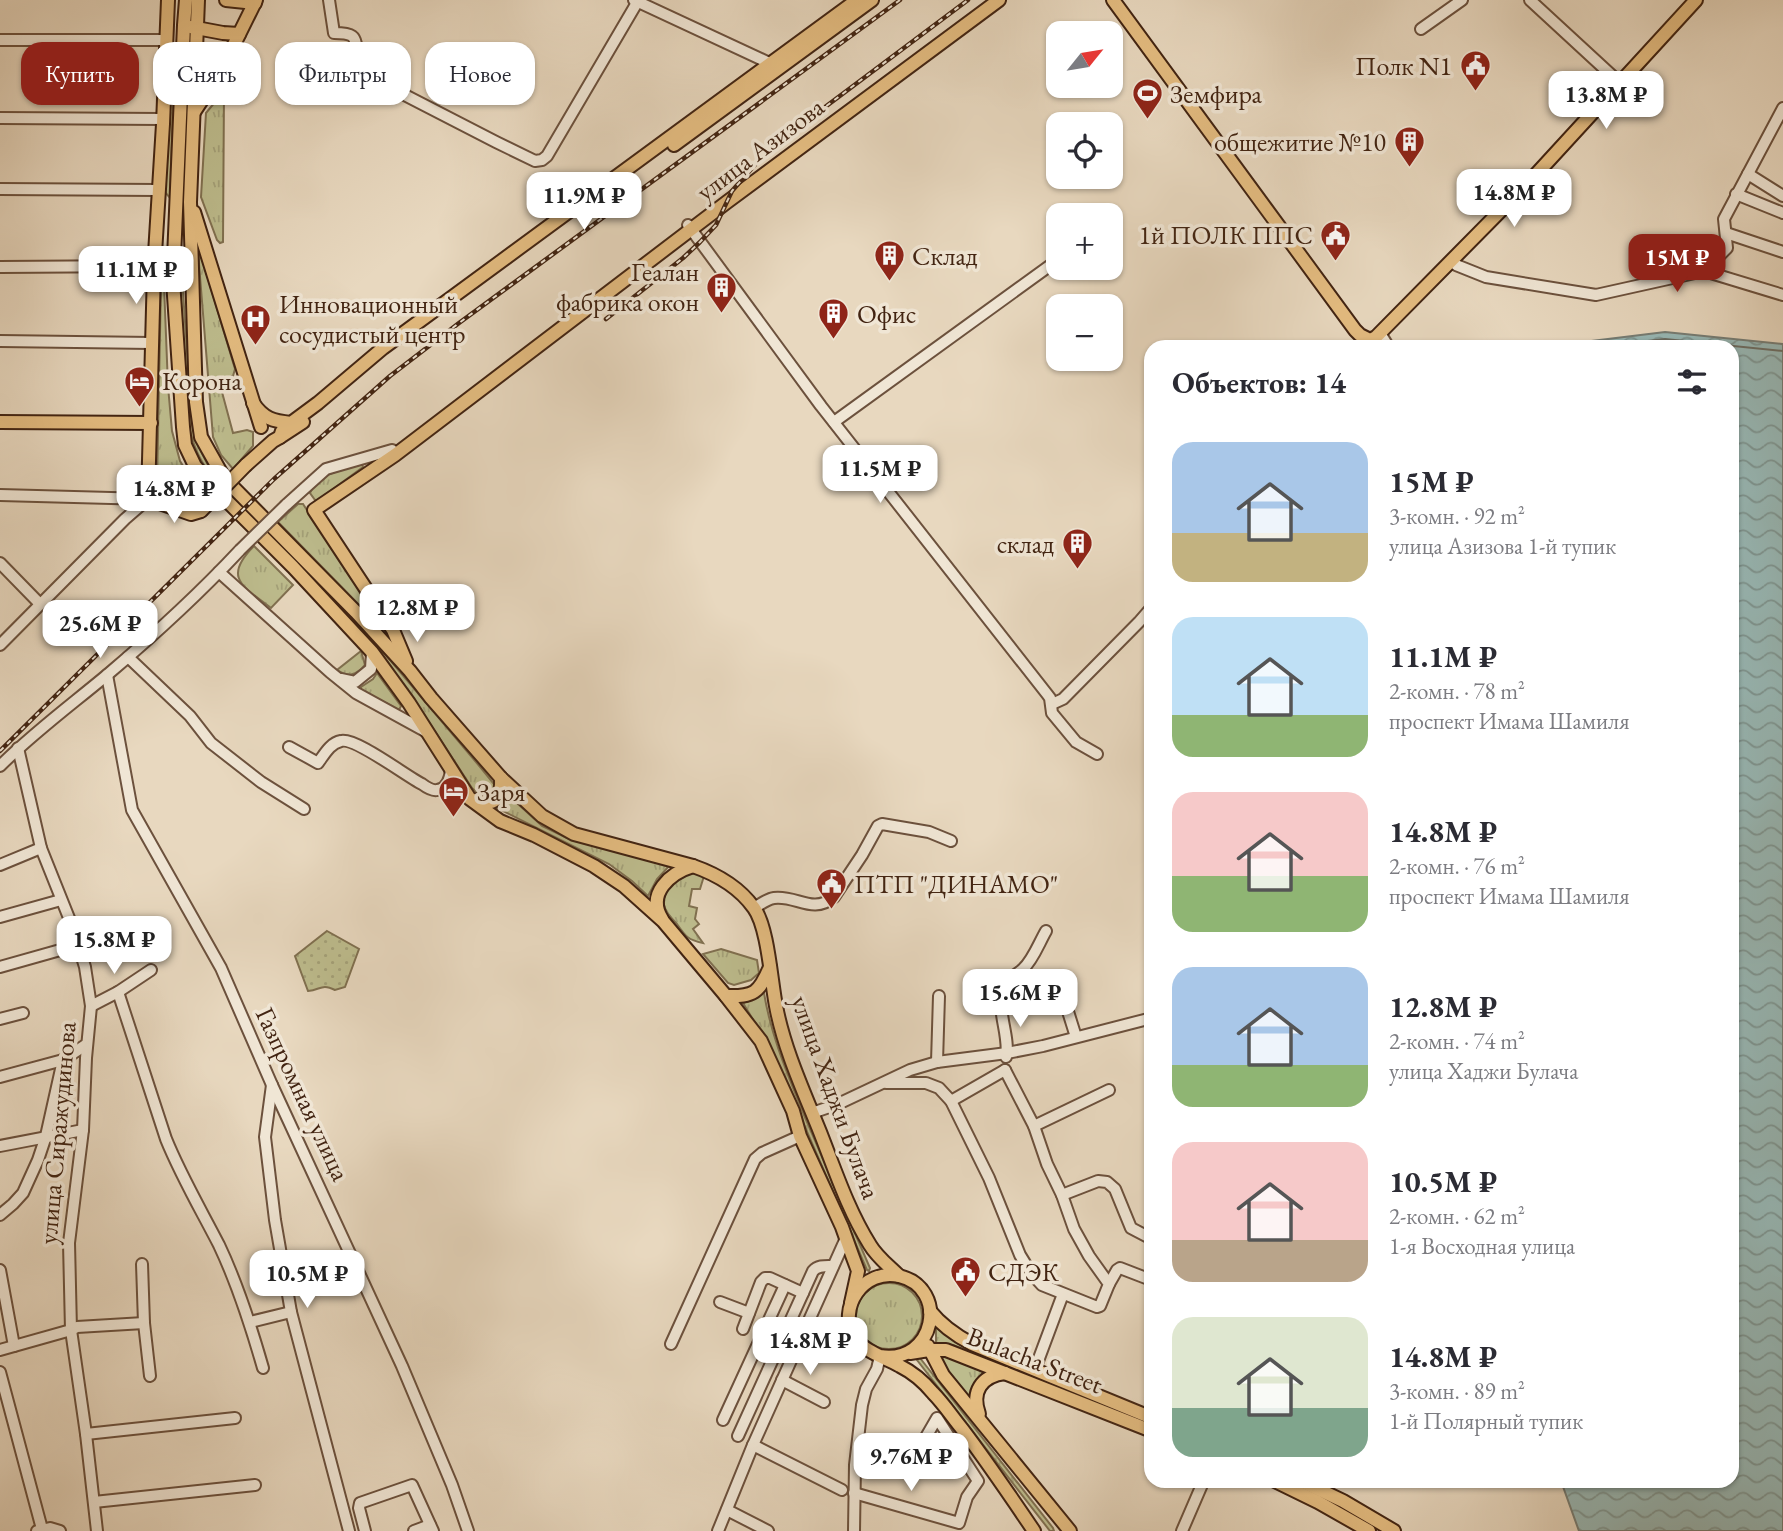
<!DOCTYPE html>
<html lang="ru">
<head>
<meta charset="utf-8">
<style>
  body { margin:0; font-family:"EB Garamond",serif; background:#f7f7f7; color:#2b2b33; height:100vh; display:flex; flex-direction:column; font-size:26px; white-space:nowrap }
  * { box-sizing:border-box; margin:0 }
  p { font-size:23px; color:#7c7c81 }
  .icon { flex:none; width:38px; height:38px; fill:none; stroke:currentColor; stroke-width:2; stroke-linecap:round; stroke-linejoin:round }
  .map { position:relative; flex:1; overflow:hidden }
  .drawer { position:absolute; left:1144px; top:340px; width:595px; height:1148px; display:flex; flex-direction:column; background:#fff; border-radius:21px; box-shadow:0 2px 5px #0004 }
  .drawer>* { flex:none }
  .top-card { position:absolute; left:21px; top:42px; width:665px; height:63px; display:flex; gap:14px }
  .needle { width:46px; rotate:60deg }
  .buttons { position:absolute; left:1046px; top:21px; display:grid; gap:14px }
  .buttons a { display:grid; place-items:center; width:77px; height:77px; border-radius:14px; background:#fff; box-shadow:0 2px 5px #0004; font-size:35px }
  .price { position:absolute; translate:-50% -60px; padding:0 16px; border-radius:14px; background:#fff; color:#222; font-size:23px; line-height:46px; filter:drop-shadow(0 2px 4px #0008) }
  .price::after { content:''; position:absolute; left:50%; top:42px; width:21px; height:16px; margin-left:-10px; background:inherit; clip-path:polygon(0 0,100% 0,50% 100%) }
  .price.current { background:#8f2418; color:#fff }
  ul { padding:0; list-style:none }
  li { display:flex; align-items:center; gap:21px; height:175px; padding:0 28px }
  li span { display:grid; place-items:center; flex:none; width:196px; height:140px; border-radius:21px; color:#555 }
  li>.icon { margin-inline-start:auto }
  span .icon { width:84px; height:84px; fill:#fffc; stroke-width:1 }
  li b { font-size:30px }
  h2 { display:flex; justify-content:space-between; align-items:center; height:84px; padding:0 28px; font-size:30px }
  .chip { padding:0 24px; border-radius:21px; background:#fff; box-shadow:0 2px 5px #0004; font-size:24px; line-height:63px }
  .chip.current { background:#8f2418; color:#fff }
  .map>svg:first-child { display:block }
  .grass { fill:url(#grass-tufts); stroke:#807050; stroke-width:2 }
  .park { fill:url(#park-dots); stroke:#807050; stroke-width:2 }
  .water { fill:url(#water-waves); stroke:#767d75; stroke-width:2 }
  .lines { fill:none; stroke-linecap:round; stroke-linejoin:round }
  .shore { stroke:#6d6e64; stroke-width:2 }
  .minor-casing { stroke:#6c513d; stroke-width:14 }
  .major-casing { stroke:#422412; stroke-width:16 }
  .minor { stroke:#f0e6d5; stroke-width:10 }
  .major { stroke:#e4bc80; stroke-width:12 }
  .rail-casing { stroke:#422412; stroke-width:4.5 }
  .rail { stroke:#f0e6d5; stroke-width:2; stroke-dasharray:5; stroke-linecap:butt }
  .minor-bridge-casing { stroke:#6c513d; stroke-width:14; stroke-linecap:butt }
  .major-bridge-casing { stroke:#422412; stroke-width:16; stroke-linecap:butt }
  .minor-bridge { stroke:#f0e6d5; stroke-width:10 }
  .major-bridge { stroke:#e4bc80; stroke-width:12 }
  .labels { text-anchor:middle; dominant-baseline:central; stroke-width:7; stroke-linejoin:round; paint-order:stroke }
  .poi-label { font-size:26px; fill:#422412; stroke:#f0e6d5; text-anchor:start }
  .street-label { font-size:26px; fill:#422412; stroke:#f0e6d5 }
</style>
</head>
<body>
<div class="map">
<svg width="1783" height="1531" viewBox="0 0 1783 1531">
  <defs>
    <pattern id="grass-tufts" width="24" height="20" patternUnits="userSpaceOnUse" patternTransform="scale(1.75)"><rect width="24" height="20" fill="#bdbc8d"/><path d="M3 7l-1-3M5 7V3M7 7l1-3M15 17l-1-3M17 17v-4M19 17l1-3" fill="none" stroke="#a4a179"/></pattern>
    <pattern id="park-dots" width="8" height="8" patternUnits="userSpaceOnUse" patternTransform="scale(1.75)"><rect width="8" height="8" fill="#bdbc8d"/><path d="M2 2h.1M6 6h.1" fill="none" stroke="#a4a179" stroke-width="1.8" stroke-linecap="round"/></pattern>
    <pattern id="water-waves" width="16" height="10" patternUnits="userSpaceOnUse" patternTransform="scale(1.75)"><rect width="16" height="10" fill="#98b9b7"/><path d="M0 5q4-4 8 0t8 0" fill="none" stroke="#7e9693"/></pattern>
  </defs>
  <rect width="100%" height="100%" fill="#e8d8bf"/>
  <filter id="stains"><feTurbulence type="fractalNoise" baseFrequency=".00286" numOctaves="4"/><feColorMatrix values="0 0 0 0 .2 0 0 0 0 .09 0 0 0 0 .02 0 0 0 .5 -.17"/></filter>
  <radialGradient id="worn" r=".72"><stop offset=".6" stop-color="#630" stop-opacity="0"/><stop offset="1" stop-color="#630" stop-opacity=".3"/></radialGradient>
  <g class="grass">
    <path d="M224,91L223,242L220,243L217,240L201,197L206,113Z"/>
    <path d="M173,98L170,198L164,191L167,107Z"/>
    <path d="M198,252H200L235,369L233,376L219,381L233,433L247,430L253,432V446L233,469L221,455L213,437Z"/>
    <path d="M181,262L192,425C196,445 204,460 216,477L352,615L481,768L494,784L495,791C487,802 480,796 472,788C441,741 411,692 375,648C325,588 268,535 213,479C201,462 193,447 189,426L180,285Z"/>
    <path d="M161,285H164L168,386L172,431L180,461L191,479L206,496L196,506L189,507L161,490L157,483Z"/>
    <path d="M362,464L363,467L318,500H315L310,493C317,474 344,469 362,464Z"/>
    <path d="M298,504H303L373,611L369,615L278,522Z"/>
    <path d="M254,546L293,585L271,608C243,586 222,578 254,546Z"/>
    <path d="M361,651L365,665C356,676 348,677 337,670Z"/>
    <path d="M377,673L401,706L399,710L361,690V687L373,679Z"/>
    <path d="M508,795L542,826L567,838L670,865L657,879L648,896L632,881L609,864L497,808L504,802Z"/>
    <path d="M692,872L704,876L700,889H692L689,906L697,908L695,919L699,924L693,929L703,943C688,940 686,937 677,924C672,919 665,912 664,905C661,889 680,877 692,872Z"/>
    <path d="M721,949L757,960L759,973L751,980L734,985L728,983L703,954Z"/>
    <path d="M764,993C771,1036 788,1075 804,1115C826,1166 848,1217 870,1268L869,1271L867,1270L772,1051L743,1003L754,999Z"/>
    <circle cx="889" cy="1316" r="33"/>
    <path d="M936,1325L1026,1372L1025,1373L953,1345L936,1344Z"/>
    <path d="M939,1354L985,1369L978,1379L972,1396L969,1397L943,1365Z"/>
    <path d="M920,1358L1053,1528L1054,1531H1050L917,1360Z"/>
  </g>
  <path class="park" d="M327,931L359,949L345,987L335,990C321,983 321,990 308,991L295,956Z"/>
  <path class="water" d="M1665,332L1783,344V1531H1579L1561,1481L1732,1480V346H1558L1559,345Z"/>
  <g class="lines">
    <path class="shore" d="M1604,346L1665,339L1783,351"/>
    <defs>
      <g id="minor">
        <path d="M329,0L334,33C339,33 348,33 352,36C360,42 353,61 360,72L496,142L535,161L542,160L547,156L638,1"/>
        <path d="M634,0L778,67"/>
        <path d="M1530,0L1620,83"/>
        <path d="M1421,29L1462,0"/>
        <path d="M0,40H167"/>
        <path d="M0,118L163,119"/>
        <path d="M1748,174L1783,196"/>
        <path d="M0,189L158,190"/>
        <path d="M1736,194L1783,213"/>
        <path d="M688,225L821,406L1047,694L1050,698L1052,713L1076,742L1097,754"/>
        <path d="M1726,233L1783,252"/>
        <path d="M1456,265L1486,277L1596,295L1704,271L1727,248L1724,219L1783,108"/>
        <path d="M0,267L143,266L154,270"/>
        <path d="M1704,271L1783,295"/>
        <path d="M1380,333L1388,346"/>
        <path d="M0,341L152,343"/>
        <path d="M834,422L1059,259"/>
        <path d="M0,495L148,499"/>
        <path d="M286,505L326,469L392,450"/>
        <path d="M0,563L40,604"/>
        <path d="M219,572L330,672L356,693L427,732"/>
        <path d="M0,645L125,519L148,499"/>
        <path d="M128,657L190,716L211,743L261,782L304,809"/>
        <path d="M107,675L132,810L221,968L272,1085L402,1366L452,1485L468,1531"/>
        <path d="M341,679L355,682L371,669L372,652"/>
        <path d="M1052,704L1063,699L1139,622L1152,607"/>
        <path d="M289,747L318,763C324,755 330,743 341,741C355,737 406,776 422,784C426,787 432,791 437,790C447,789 450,778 451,770"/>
        <path d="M18,748L41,848L73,928L85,967L91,1006L86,1058L83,1130L69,1243L71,1330L86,1434L97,1531"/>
        <path d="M0,766C33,733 71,705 107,675C153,636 199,594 240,550"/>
        <path d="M0,865L41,848"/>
        <path d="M754,908C761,904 767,899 774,898C797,895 812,915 834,897L862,855L878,826L882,824L929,832L951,841"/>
        <path d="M0,917L61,900"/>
        <path d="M0,967L78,945"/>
        <path d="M1060,986L1076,1037"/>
        <path d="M118,992L166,1139C181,1176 201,1210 219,1245C238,1285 251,1326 263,1368"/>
        <path d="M91,1006L118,992L151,970"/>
        <path d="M0,1019L23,1013"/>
        <path d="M1006,1057C1010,1038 998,1014 1001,992C1003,979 1015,977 1023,969C1033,960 1039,943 1046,931"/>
        <path d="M937,1062L939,996"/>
        <path d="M0,1077L63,1060"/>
        <path d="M886,1083H926L939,1088L951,1101L989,1178L1020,1255L1031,1273L1042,1285L1097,1307L1100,1306L1109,1284L1089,1256L1074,1229L1062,1195L1047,1164L1034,1126L1005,1070"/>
        <path d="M272,1085L265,1137L275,1220L291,1312L349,1531"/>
        <path d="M951,1101L1005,1070"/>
        <path d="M812,1113L838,1104L910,1070L937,1062L1007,1053L1043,1046L1152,1018"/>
        <path d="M1034,1126L1109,1090"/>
        <path d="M0,1146L83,1130"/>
        <path d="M1062,1195L1098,1181L1107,1182L1115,1189L1131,1228L1152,1239"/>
        <path d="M0,1215L13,1204L23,1193L38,1160L46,1136L63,1060L87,1044"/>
        <path d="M142,1264L144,1323L150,1376"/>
        <path d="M0,1270L14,1346"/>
        <path d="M1109,1284L1117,1270L1120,1268L1146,1278L1152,1275"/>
        <path d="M720,1302L749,1313"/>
        <path d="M250,1322L291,1312"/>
        <path d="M743,1329L761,1282L765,1278H770L803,1293"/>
        <path d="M671,1344L755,1159L762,1153L800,1136"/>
        <path d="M0,1350L71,1330L77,1327L144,1323"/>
        <path d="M1035,1369L1063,1294"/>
        <path d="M0,1372L42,1529"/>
        <path d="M782,1380L824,1402"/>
        <path d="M723,1420L785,1285"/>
        <path d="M86,1434L235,1418"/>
        <path d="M738,1436L813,1271C818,1265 826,1266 833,1266"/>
        <path d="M753,1445L842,1490"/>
        <path d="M854,1493L959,1523L967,1497L978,1481L937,1418L915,1456L910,1471"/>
        <path d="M94,1502L255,1485"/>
        <path d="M727,1510L768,1531"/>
        <path d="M37,1531L50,1528L60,1531"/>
        <path d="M365,1531L359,1508L360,1503L412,1485L433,1531"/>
        <path d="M414,1531L430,1525"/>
        <path d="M718,1531L753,1445L846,1238"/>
        <path d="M854,1531L855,1465L862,1405L866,1389L877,1369L880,1356"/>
        <path d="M1182,1531L1204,1480"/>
      </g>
      <g id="major">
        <path d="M168,0L163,124L154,270L148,499L191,514L201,511"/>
        <path d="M186,0L184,25L173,281L183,427L185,445L195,466L214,488L293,567L372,652L409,703L470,799L500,821L534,835L594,866L624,886L663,921L726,996L761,1041L793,1111L800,1136L842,1227L852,1255L858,1271L851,1303"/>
        <path d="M198,0L190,202L196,402L201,437L224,478L356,612L410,671L431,698L501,778L542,816L574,834L693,866C716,874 739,887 754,908C768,927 771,981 776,1006C784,1049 804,1092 820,1132C835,1170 848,1210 870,1245C877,1257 889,1266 899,1276"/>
        <path d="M226,0L255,3"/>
        <path d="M1113,0L1355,330L1360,335L1370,340L1376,337L1530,181L1696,0"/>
        <path d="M191,27L223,33L239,34"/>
        <path d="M194,112L221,71L256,0"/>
        <path d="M674,145L872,0"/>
        <path d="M194,212L261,427"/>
        <path d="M253,403C264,419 273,421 291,423L318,403L383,348L857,0"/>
        <path d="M0,422L151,423"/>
        <path d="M280,437L303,422"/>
        <path d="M246,465L273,441L280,437L282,431"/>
        <path d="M406,661L393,630L314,510L395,455L727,202L999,0"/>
        <path d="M474,800C495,808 502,798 501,778"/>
        <path d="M662,919C646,894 670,873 693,866"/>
        <path d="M726,996C754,997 759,993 770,967"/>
        <path d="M930,1311C942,1326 955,1335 972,1344L1152,1418"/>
        <path d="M928,1346L943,1375L1070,1531"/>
        <path d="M910,1353L929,1350H946L1152,1431"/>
        <path d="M880,1356C935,1365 950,1288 899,1276C864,1268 836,1308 855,1338C866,1353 885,1357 900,1366C912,1372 924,1382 933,1393C944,1404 953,1418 963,1430C988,1463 1011,1497 1034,1531"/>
        <path d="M979,1414C971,1392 981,1376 1005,1373"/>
        <path d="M1273,1480L1318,1502L1369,1531"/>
        <path d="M1299,1480L1343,1501L1394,1531"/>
      </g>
    </defs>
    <use href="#minor" class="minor-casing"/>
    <use href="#major" class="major-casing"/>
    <use href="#minor" class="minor"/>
    <use href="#major" class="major"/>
    <defs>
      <g id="rail">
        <path d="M606,319L683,258L700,242L716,225L732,191L759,160L785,137L968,0"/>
        <path d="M0,751L274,479L390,376L459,323L900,0"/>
      </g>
    </defs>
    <use href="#rail" class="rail-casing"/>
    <use href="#rail" class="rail"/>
    <defs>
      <path id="minor-bridge" d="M240,550L286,505"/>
      <path id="major-bridge" d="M201,511L246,465"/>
    </defs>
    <use href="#minor-bridge" class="minor-bridge-casing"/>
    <use href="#major-bridge" class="major-bridge-casing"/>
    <use href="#minor-bridge" class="minor-bridge"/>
    <use href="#major-bridge" class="major-bridge"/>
  </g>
  <defs>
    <symbol id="civic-pin" viewBox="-11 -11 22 30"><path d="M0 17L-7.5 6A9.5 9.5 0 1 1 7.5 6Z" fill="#8f2418" stroke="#f0e6d5"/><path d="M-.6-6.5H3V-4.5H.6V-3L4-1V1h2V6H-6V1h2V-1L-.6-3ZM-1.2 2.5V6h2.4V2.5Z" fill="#fff"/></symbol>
    <symbol id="stadium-pin" viewBox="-11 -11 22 30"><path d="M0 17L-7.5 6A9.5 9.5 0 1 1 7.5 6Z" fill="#8f2418" stroke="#f0e6d5"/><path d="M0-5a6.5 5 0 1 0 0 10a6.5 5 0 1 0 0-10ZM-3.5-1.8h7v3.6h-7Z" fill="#fff"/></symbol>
    <symbol id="building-pin" viewBox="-11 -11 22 30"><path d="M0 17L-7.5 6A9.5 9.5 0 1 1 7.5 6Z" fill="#8f2418" stroke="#f0e6d5"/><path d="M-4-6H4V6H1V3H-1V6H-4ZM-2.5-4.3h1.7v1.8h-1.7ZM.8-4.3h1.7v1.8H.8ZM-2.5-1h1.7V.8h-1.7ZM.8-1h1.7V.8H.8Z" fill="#fff"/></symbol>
    <symbol id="hospital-pin" viewBox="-11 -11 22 30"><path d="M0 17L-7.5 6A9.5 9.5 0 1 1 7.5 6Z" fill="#8f2418" stroke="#f0e6d5"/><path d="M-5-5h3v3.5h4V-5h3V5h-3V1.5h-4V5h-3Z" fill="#fff"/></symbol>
    <symbol id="hotel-pin" viewBox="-11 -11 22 30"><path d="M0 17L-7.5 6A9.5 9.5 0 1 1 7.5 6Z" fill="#8f2418" stroke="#f0e6d5"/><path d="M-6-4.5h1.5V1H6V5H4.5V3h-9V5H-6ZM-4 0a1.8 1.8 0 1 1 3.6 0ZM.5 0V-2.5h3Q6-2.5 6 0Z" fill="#fff"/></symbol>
  </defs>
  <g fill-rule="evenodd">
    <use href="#civic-pin" x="1458" y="48" width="35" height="47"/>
    <use href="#stadium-pin" x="1130" y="76" width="35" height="47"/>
    <use href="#building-pin" x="1392" y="124" width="35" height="47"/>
    <use href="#civic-pin" x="1318" y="218" width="35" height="47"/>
    <use href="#building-pin" x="872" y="238" width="35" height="47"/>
    <use href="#building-pin" x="704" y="270" width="35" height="47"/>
    <use href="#building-pin" x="816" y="296" width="35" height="47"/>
    <use href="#hospital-pin" x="238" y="302" width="35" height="47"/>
    <use href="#hotel-pin" x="122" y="364" width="35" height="47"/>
    <use href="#building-pin" x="1060" y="526" width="35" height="47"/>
    <use href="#hotel-pin" x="436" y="774" width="35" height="47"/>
    <use href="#civic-pin" x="814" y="866" width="35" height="47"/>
    <use href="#civic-pin" x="948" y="1254" width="35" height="47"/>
  </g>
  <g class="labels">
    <g class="poi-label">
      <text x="1452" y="66" text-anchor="end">Полк N1</text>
      <text x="1170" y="94">Земфира</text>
      <text x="1386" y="142" text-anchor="end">общежитие №10</text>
      <text x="1313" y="235" text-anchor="end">1й ПОЛК ППС</text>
      <text x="912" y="256">Склад</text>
      <text x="699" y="272" text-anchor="end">Геалан<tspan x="699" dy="30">фабрика окон</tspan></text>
      <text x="279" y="304">Инновационный<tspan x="279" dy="30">сосудистый центр</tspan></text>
      <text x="857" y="314">Офис</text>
      <text x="162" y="381">Корона</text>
      <text x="1054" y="544" text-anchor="end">склад</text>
      <text x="477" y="792">Заря</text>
      <text x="854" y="884">ПТП "ДИНАМО"</text>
      <text x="988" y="1272">СДЭК</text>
    </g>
    <g class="street-label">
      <text transform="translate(760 149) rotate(-37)">улица Азизова</text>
      <text transform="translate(303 1094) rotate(65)">Газпромная улица</text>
      <text transform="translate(836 1097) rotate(70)">улица Хаджи Булача</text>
      <text transform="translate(57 1133) rotate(-85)">улица Сиражудинова</text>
      <text transform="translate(1035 1360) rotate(21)">Bulacha Street</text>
    </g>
  </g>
  <rect width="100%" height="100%" filter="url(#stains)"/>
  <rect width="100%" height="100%" fill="url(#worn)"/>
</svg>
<div class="buttons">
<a><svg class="needle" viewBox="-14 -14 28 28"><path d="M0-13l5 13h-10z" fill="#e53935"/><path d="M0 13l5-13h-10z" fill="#7c7c81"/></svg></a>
<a><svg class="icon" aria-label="locate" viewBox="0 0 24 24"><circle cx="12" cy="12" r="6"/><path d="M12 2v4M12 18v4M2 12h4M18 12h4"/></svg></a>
<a>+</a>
<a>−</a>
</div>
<b class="price" style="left:1606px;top:131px">13.8M ₽</b>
<b class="price" style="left:1514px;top:229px">14.8M ₽</b>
<b class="price" style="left:584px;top:232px">11.9M ₽</b>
<b class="price current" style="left:1677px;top:294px">15M ₽</b>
<b class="price" style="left:136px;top:306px">11.1M ₽</b>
<b class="price" style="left:880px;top:505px">11.5M ₽</b>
<b class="price" style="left:174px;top:525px">14.8M ₽</b>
<b class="price" style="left:417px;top:644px">12.8M ₽</b>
<b class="price" style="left:100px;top:660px">25.6M ₽</b>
<b class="price" style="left:114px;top:976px">15.8M ₽</b>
<b class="price" style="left:1020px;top:1029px">15.6M ₽</b>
<b class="price" style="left:307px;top:1310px">10.5M ₽</b>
<b class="price" style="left:810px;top:1377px">14.8M ₽</b>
<b class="price" style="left:911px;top:1493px">9.76M ₽</b>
<div class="top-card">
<a class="chip current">Купить</a>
<a class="chip">Снять</a>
<a class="chip">Фильтры</a>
<a class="chip">Новое</a>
</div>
<section class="drawer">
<h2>Объектов: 14<svg class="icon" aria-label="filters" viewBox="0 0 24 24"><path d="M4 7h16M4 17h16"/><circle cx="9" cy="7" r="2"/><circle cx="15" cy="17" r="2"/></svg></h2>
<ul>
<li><span style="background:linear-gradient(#a9c7e8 65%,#c2b280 0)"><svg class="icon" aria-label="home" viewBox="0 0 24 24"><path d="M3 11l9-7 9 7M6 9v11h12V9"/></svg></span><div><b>15M ₽</b><p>3-комн. · 92 m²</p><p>улица Азизова 1-й тупик</p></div></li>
<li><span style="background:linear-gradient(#bfe0f5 70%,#8fb573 0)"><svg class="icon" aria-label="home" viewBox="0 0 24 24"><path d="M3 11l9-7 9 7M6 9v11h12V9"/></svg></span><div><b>11.1M ₽</b><p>2-комн. · 78 m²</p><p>проспект Имама Шамиля</p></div></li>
<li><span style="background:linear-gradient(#f6c9c9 60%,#8fb573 0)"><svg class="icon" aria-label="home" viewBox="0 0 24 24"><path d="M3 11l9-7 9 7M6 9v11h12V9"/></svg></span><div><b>14.8M ₽</b><p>2-комн. · 76 m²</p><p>проспект Имама Шамиля</p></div></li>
<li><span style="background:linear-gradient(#a9c7e8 70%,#8fb573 0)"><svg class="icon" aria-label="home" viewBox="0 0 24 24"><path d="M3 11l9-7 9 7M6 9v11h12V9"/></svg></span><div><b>12.8M ₽</b><p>2-комн. · 74 m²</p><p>улица Хаджи Булача</p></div></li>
<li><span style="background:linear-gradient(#f6c9c9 70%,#b9a48a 0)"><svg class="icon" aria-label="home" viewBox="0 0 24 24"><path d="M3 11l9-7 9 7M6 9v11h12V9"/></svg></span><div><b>10.5M ₽</b><p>2-комн. · 62 m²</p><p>1-я Восходная улица</p></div></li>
<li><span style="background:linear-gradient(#dfe7d0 65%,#7fa58c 0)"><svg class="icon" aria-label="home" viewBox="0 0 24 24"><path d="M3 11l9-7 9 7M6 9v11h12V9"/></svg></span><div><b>14.8M ₽</b><p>3-комн. · 89 m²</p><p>1-й Полярный тупик</p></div></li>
</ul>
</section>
</div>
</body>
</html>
